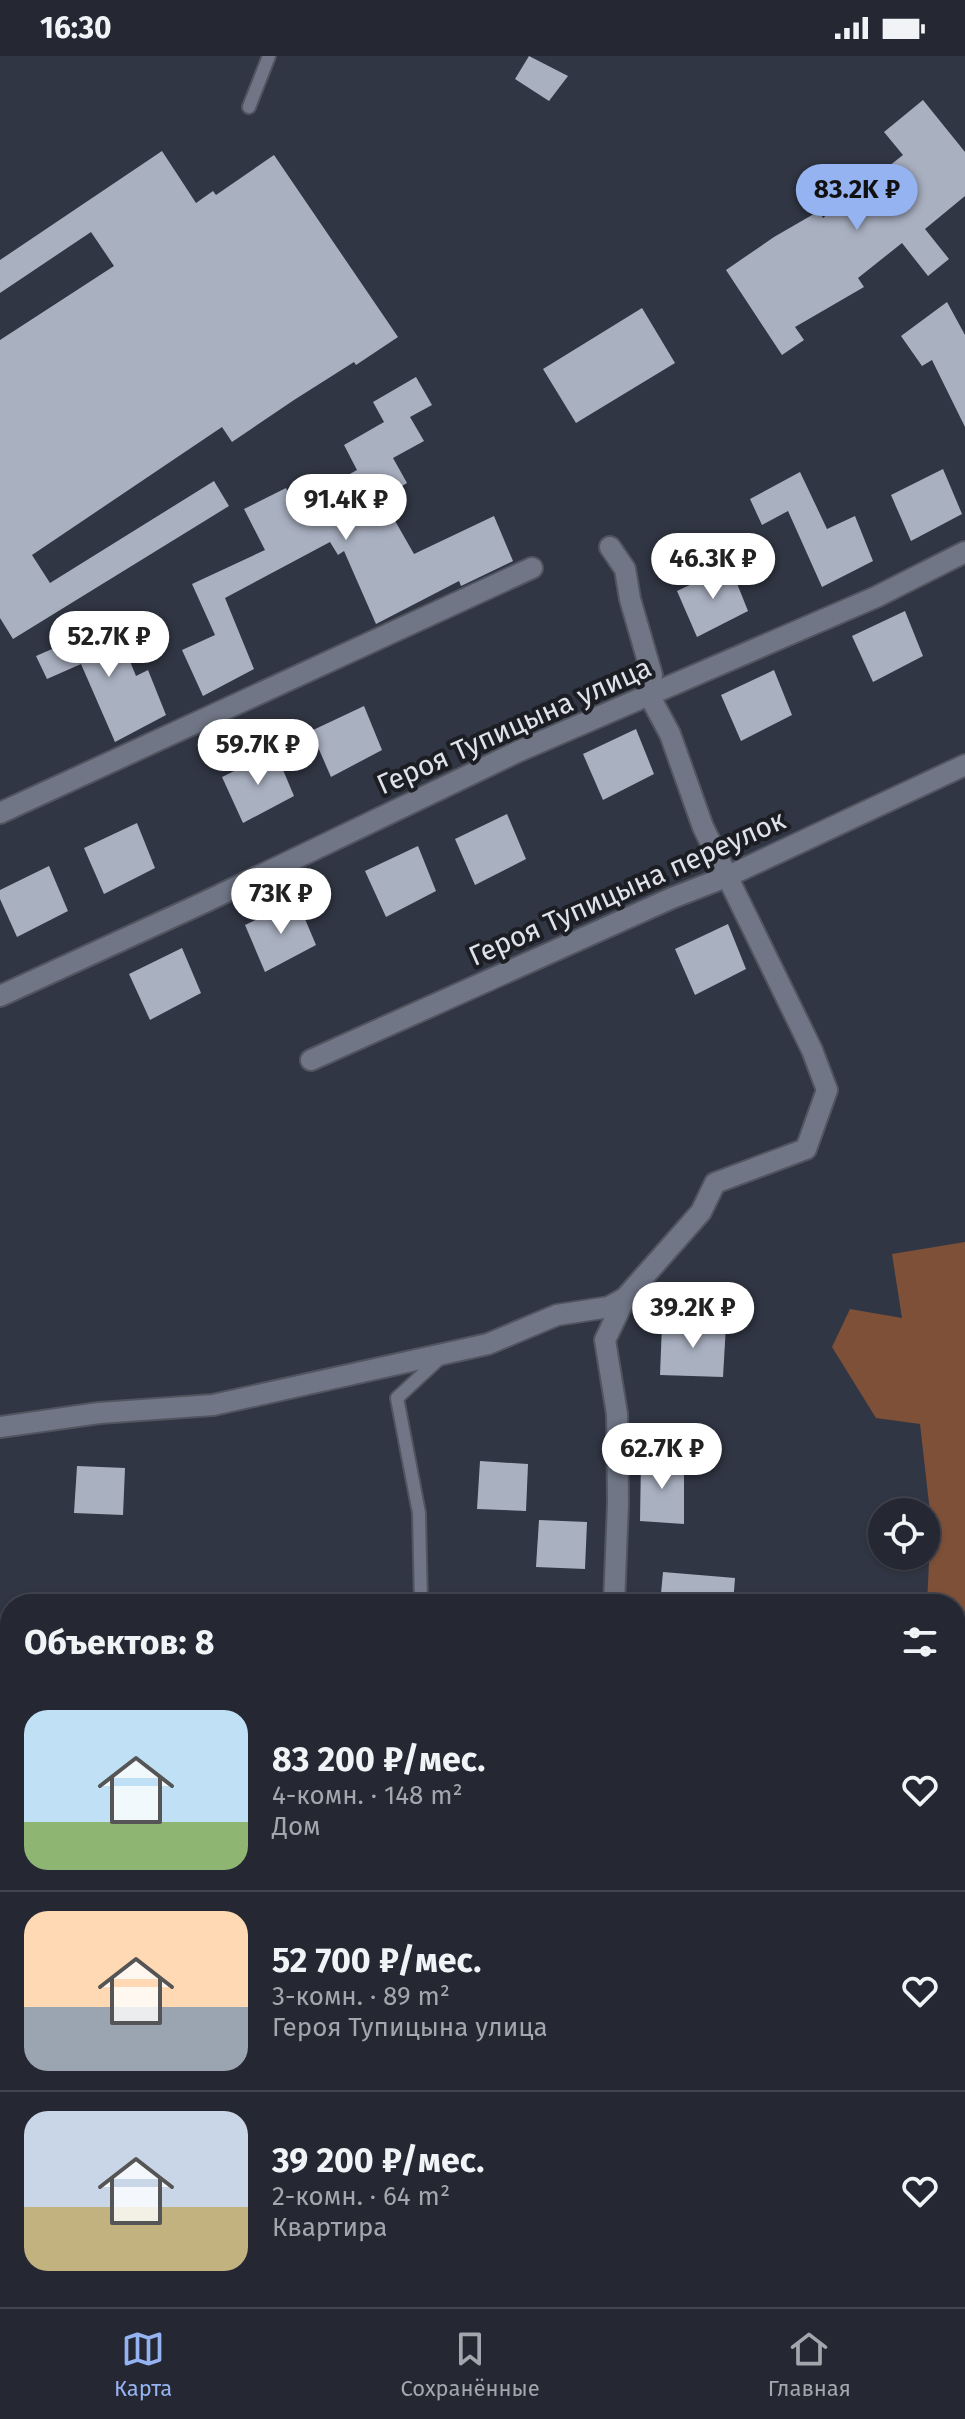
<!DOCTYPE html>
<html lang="ru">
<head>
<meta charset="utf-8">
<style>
  body { margin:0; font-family:"Fira Sans",sans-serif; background:#31343f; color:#f1f3f6; height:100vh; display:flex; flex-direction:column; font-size:30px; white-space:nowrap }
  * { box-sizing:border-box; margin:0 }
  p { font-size:26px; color:#a3a6ac }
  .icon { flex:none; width:44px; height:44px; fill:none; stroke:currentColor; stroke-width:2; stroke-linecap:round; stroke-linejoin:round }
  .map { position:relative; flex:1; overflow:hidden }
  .sheet { position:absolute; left:0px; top:1538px; width:966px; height:714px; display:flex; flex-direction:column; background:#252833; border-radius:32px 32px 0 0; box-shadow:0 2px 6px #0004,0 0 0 2px #42444e }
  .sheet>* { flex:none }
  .controls { position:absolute; left:868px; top:1442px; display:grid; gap:16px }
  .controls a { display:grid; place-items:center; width:72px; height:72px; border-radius:50%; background:#252833; box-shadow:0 2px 6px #0004,0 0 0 2px #42444e; font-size:40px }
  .price { position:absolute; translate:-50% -68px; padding:0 18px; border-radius:28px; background:#fff; color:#222; font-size:26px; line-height:52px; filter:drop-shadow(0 2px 4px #0008) }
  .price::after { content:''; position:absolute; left:50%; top:48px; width:24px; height:18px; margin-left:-12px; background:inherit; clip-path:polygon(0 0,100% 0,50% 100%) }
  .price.selected { background:#95b2f1; color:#111 }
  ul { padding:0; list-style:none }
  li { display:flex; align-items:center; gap:24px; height:200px; padding:0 24px }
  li+li { border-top:2px solid #42444e }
  li span { display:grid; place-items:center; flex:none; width:224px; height:160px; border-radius:24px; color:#555 }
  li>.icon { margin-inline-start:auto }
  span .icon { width:96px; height:96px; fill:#fffc; stroke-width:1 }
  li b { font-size:34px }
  h2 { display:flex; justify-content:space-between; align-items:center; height:96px; padding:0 24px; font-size:34px }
  .status { display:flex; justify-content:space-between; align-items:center; height:56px; padding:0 40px; background:#252833; direction:ltr }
  .status svg { height:22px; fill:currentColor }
  .tab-bar { display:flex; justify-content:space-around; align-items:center; height:112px; border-top:2px solid #42444e; background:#252833; font-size:22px; color:#a3a6ac }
  .tab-bar a { display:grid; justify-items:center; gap:4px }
  .tab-bar .selected { color:#95b2f1 }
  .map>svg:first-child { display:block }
  .forest { fill:#7e5038 }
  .building { fill:#a9b0c0 }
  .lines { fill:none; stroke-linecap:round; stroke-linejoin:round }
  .lane-casing { stroke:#505560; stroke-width:16 }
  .street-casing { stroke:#505560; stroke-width:24 }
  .lane { stroke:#707686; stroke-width:12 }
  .street { stroke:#707686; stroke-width:20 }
  .labels { text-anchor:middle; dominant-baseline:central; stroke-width:8; stroke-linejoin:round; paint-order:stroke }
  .street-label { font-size:28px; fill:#dfe2eb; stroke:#1c1e24 }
</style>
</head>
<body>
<div class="status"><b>16:30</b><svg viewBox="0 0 49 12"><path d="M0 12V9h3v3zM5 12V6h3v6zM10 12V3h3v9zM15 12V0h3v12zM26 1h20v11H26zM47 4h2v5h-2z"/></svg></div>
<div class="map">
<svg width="965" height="2251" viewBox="0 0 965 2251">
  <rect width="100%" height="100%" fill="#313644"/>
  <path class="forest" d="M965,1186V1950L956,1949V2039V1548H927L931,1465L920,1368L876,1362L832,1291L850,1253L902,1262L892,1198Z"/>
  <g class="building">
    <path d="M529,0L568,20L549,45L515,23Z"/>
    <path d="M923,44L965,96V140L925,173L949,203L928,220L902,187L858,222L864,231L795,271L804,284L782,299L726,214L774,181L819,155L823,162L903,99L884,76Z"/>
    <path d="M162,95L196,147L213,135L216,139L274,99L398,281L356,309L354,306L294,344L232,386L222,371L32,499L50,527L214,425L229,450L13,583L0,562V284L114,210L91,176L0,237V204Z"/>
    <path d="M947,246L965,279V371L932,304L922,310L901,280Z"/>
    <path d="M642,252L675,307L576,367L543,313Z"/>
    <path d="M416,321L432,349L410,361L424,385L393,402L407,427L382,442L414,498L494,460L513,505L461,530L459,525L376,568L344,495L338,499L330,486L225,542L254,613L203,640L182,594L215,579L192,528L265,494L244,453L286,432L294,449L357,414L344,389L384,366L373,346Z"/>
    <path d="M943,413L962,458L911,485L891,439Z"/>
    <path d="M800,416L827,473L855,460L873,505L822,531L788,455L762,469L750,443Z"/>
    <path d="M730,510L748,555L697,581L677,535Z"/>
    <path d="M905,555L923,600L873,626L852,580Z"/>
    <path d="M114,566L136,620L148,614L166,659L115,686L81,608L47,623L36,600Z"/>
    <path d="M774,614L792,659L741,685L721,639Z"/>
    <path d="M364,650L382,694L331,721L311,675Z"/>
    <path d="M636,673L654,718L603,744L583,698Z"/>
    <path d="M275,695L294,740L243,767L222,721Z"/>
    <path d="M507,758L526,803L475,829L455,783Z"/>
    <path d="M137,767L155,812L104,838L84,792Z"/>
    <path d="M418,790L436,835L386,861L365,815Z"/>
    <path d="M49,810L68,855L17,881L0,843V834Z"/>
    <path d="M297,844L316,889L265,916L245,869Z"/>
    <path d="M728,868L746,913L695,939L675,893Z"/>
    <path d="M182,892L201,937L150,964L129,918Z"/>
    <path d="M662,1269H726L723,1321L660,1319Z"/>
    <path d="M641,1403L684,1404V1468L640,1465Z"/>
    <path d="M480,1405L528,1408L526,1455L477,1453Z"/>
    <path d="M77,1410L125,1412L123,1459L74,1457Z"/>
    <path d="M539,1464L587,1466L585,1513L536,1511Z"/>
    <path d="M663,1516L735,1522L733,1548H660Z"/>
  </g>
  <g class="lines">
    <defs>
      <g id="lane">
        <path d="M249,51L269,0"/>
        <path d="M421,1548L419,1457L397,1342L440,1302"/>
      </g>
      <g id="street">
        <path d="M0,757L532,512"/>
        <path d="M0,940L205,846L517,696L876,541L965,496"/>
        <path d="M311,1004L672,842L726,821L965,709"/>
        <path d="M0,1371L99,1357L213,1349L488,1288L557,1259L609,1251L625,1242L701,1156L715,1127L806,1093L827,1034L812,994L703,771L670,678L649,639L652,619L630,543L625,513L610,491"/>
        <path d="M614,1548L618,1447L617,1358L605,1284L625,1242"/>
        <path d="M0,1838L10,1839"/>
        <path d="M0,2210L10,2209"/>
        <path d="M956,2227L965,2228"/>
      </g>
    </defs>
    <use href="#lane" class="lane-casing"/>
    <use href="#street" class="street-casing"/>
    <use href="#lane" class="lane"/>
    <use href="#street" class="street"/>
  </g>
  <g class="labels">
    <g class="street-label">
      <text transform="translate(514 670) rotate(-24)">Героя Тупицына улица</text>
      <text transform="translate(627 832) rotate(-24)">Героя Тупицына переулок</text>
    </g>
  </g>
</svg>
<div class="controls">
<a><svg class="icon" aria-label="locate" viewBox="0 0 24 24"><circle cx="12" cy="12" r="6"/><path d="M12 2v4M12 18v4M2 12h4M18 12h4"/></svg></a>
</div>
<b class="price selected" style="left:857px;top:176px">83.2K ₽</b>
<b class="price" style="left:346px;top:486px">91.4K ₽</b>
<b class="price" style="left:713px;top:545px">46.3K ₽</b>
<b class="price" style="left:109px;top:623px">52.7K ₽</b>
<b class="price" style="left:258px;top:731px">59.7K ₽</b>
<b class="price" style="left:281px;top:880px">73K ₽</b>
<b class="price" style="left:693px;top:1294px">39.2K ₽</b>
<b class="price" style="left:662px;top:1435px">62.7K ₽</b>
<section class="sheet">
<h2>Объектов: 8<svg class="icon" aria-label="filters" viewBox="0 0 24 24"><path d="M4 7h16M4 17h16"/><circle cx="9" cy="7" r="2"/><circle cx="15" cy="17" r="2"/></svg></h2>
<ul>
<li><span style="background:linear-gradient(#bfe0f5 70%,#8fb573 0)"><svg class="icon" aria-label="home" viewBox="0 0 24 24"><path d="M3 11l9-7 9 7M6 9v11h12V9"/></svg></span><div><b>83 200 ₽/мес.</b><p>4-комн. · 148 m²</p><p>Дом</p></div><svg class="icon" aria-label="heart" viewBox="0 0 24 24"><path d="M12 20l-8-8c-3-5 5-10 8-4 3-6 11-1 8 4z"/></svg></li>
<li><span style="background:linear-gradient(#ffd9b3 60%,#9aa5b1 0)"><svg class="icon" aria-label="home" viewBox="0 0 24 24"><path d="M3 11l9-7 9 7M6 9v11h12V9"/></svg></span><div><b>52 700 ₽/мес.</b><p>3-комн. · 89 m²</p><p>Героя Тупицына улица</p></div><svg class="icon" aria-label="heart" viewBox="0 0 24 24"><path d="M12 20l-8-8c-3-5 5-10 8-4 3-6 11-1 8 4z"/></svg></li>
<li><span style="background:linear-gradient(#c9d6e8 60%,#c2b280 0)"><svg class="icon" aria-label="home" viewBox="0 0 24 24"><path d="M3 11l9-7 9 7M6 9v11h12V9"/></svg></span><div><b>39 200 ₽/мес.</b><p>2-комн. · 64 m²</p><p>Квартира</p></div><svg class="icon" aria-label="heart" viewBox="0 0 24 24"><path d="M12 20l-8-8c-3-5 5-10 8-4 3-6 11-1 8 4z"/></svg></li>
</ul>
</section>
</div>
<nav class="tab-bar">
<a class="selected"><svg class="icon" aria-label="map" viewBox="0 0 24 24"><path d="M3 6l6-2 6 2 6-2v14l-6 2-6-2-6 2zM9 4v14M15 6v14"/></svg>Карта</a>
<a><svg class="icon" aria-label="saved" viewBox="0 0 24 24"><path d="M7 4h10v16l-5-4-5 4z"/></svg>Сохранённые</a>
<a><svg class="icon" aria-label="home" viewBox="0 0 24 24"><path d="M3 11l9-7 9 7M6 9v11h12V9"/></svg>Главная</a>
</nav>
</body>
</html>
